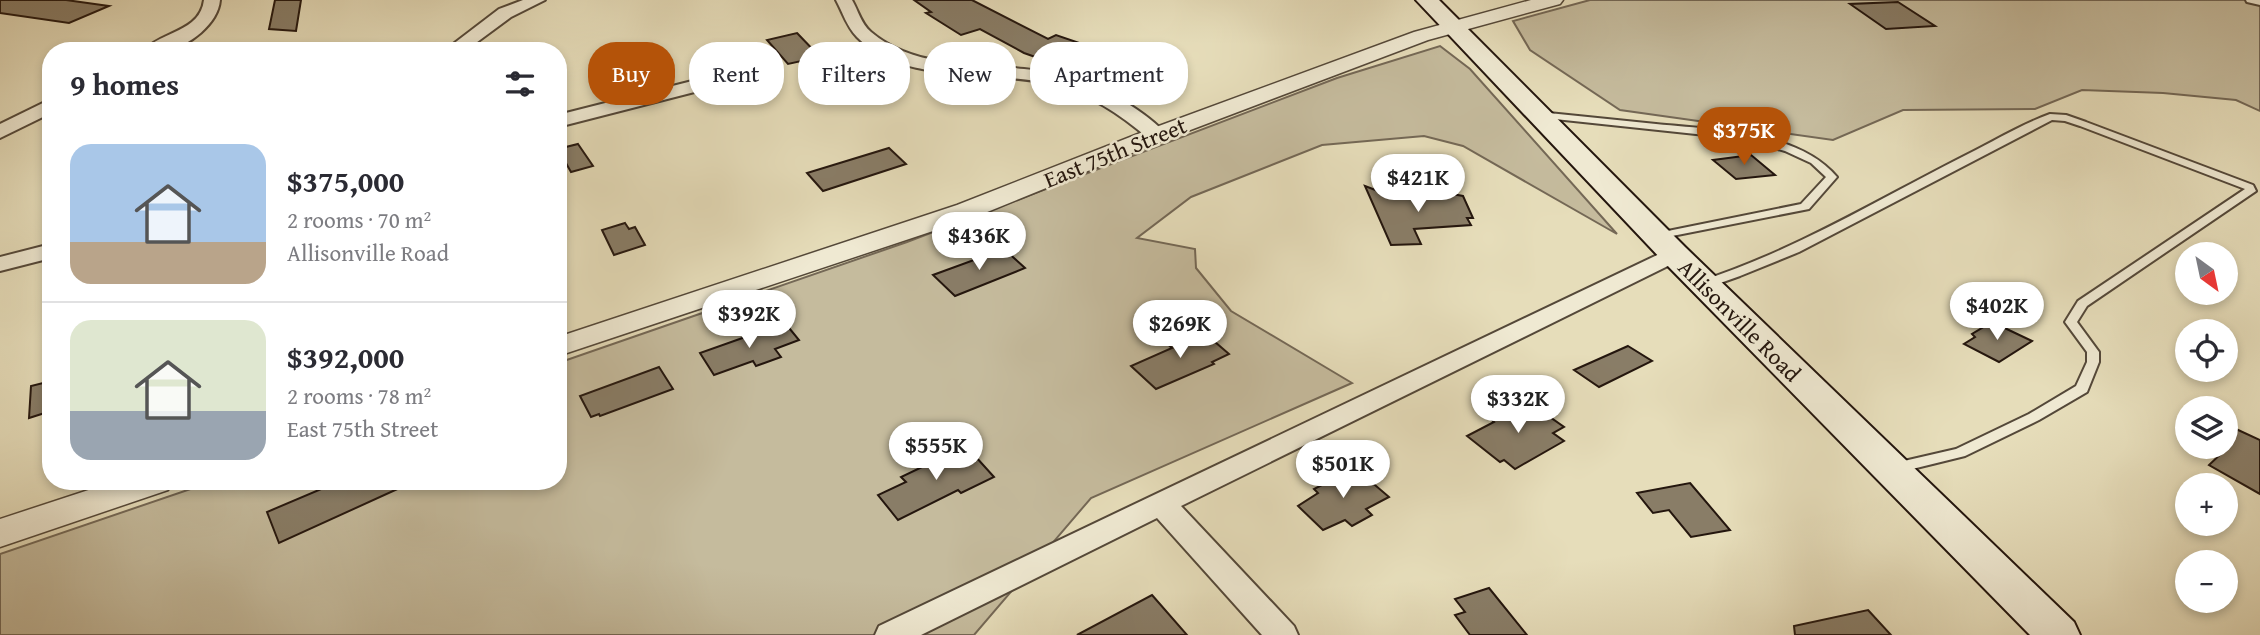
<!DOCTYPE html>
<html lang="en">
<head>
<meta charset="utf-8">
<style>
  body { margin:0; font-family:"Gentium Book Plus",serif; background:#f2f2f3; color:#2b2b33; height:100vh; display:flex; flex-direction:column; font-size:26px; white-space:nowrap }
  * { box-sizing:border-box; margin:0 }
  p { font-size:23px; color:#7c7c81 }
  .icon { flex:none; width:38px; height:38px; fill:none; stroke:currentColor; stroke-width:2; stroke-linecap:round; stroke-linejoin:round }
  .map { position:relative; flex:1; overflow:hidden }
  .side { position:absolute; left:42px; top:42px; width:525px; height:448px; display:flex; flex-direction:column; background:#fff; border-radius:28px; box-shadow:0 4px 10px #0003 }
  .side>* { flex:none }
  .banner { position:absolute; left:588px; top:42px; width:665px; height:63px; display:flex; gap:14px }
  .needle { width:46px; rotate:147deg }
  .controls { position:absolute; left:2175px; top:242px; display:grid; gap:14px }
  .controls a { display:grid; place-items:center; width:63px; height:63px; border-radius:50%; background:#fff; box-shadow:0 4px 10px #0003; font-size:35px }
  .price { position:absolute; translate:-50% -60px; padding:0 16px; border-radius:24px; background:#fff; color:#222; font-size:23px; line-height:46px; filter:drop-shadow(0 2px 4px #0008) }
  .price::after { content:''; position:absolute; left:50%; top:42px; width:21px; height:16px; margin-left:-10px; background:inherit; clip-path:polygon(0 0,100% 0,50% 100%) }
  .price.active { background:#b45309; color:#fff }
  ul { padding:0; list-style:none }
  li { display:flex; align-items:center; gap:21px; height:175px; padding:0 28px }
  li+li { border-top:2px solid #e1e1e2 }
  li span { display:grid; place-items:center; flex:none; width:196px; height:140px; border-radius:21px; color:#555 }
  li>.icon { margin-inline-start:auto }
  span .icon { width:84px; height:84px; fill:#fffc; stroke-width:1 }
  li b { font-size:30px }
  h2 { display:flex; justify-content:space-between; align-items:center; height:84px; padding:0 28px; font-size:30px }
  .tag { padding:0 24px; border-radius:28px; background:#fff; box-shadow:0 4px 10px #0003; font-size:24px; line-height:63px }
  .tag.active { background:#b45309; color:#fff }
  .map>svg:first-child { display:block }
  .green { fill:#c5bb9d; stroke:#746856; stroke-width:2 }
  .building { fill:#897d67; stroke:#24160e; stroke-width:2 }
  .lines { fill:none; stroke-linecap:round; stroke-linejoin:round }
  .service-casing { stroke:#544839; stroke-width:4 }
  .minor-casing { stroke:#544839; stroke-width:4 }
  .tertiary-casing { stroke:#544839; stroke-width:3 }
  .secondary-casing { stroke:#24160e; stroke-width:4 }
  .service { fill:#efe9d2; fill-rule:evenodd }
  .minor { fill:#efe9d2; fill-rule:evenodd }
  .tertiary { fill:#efe9d2; fill-rule:evenodd }
  .secondary { fill:#efe9d2; fill-rule:evenodd }
  .labels { text-anchor:middle; dominant-baseline:central; stroke-width:5; stroke-linejoin:round; paint-order:stroke }
  .street-label { font-size:23px; fill:#24160e; stroke:#efe9d2 }
</style>
</head>
<body>
<div class="map">
<svg width="2260" height="635" viewBox="0 0 2260 635">
  <rect width="100%" height="100%" fill="#e6ddba"/>
  <filter id="stains"><feTurbulence type="fractalNoise" baseFrequency=".00286" numOctaves="4"/><feColorMatrix values="0 0 0 0 .2 0 0 0 0 .09 0 0 0 0 .02 0 0 0 .5 -.17"/></filter>
  <radialGradient id="worn" r=".72"><stop offset=".6" stop-color="#630" stop-opacity="0"/><stop offset="1" stop-color="#630" stop-opacity=".3"/></radialGradient>
  <g class="green">
    <path d="M1590,0H2260V111L2236,100L2163,93L2082,90L2035,109L1903,110L1833,140L1620,110L1530,50L1513,21Z"/>
    <path d="M1440,46L1470,69L1617,234L1463,146L1424,136L1322,145L1191,197L1137,238L1195,249L1196,268L1231,311L1352,383L1091,498L974,635H0V554L214,481H558V363L907,242L1337,78Z"/>
  </g>
  <g class="building">
    <path d="M0,0H66L109,6L69,23L0,13Z"/>
    <path d="M275,0H301L296,31L269,29Z"/>
    <path d="M914,0H972L1048,39L1056,35L1129,60L1128,64L1064,63L1061,66L1024,53L980,29L961,35L926,13L931,12Z"/>
    <path d="M1898,2L1935,26L1886,29L1850,4Z"/>
    <path d="M797,33L820,57L788,64L767,40Z"/>
    <path d="M578,144L593,166L571,172L558,149Z"/>
    <path d="M889,148L906,164L823,191L807,173Z"/>
    <path d="M1751,155L1775,175L1736,179L1713,160Z"/>
    <path d="M1365,186L1396,198L1424,197L1430,193L1441,192L1463,196L1473,218H1467L1471,225L1414,229L1421,244L1391,245Z"/>
    <path d="M625,223L629,229L635,227L645,245L614,255L602,230Z"/>
    <path d="M1004,249L1025,268L955,296L933,275Z"/>
    <path d="M1992,322L2032,341L1999,362L1964,344L1975,337L1972,334Z"/>
    <path d="M785,323L799,340L775,349L781,357L756,366L753,361L714,375L700,353Z"/>
    <path d="M1183,332L1197,341L1208,336L1229,354L1212,362L1214,364L1156,389L1131,366L1172,348L1163,340Z"/>
    <path d="M1628,346L1652,361L1599,387L1574,370Z"/>
    <path d="M659,367L673,389L600,416L599,414L591,417L580,396Z"/>
    <path d="M51,381V411L29,418L31,386Z"/>
    <path d="M1530,403L1564,427L1553,433L1564,441L1515,469L1504,460L1500,462L1467,436L1494,422L1489,417L1515,404L1520,408Z"/>
    <path d="M2236,429L2260,440V494L2209,465L2226,449V438Z"/>
    <path d="M966,446L994,477L961,493L958,490L898,520L878,495L906,482L901,477Z"/>
    <path d="M1355,468L1389,497L1366,509L1372,515L1352,526L1345,520L1323,530L1298,506L1318,493L1314,489Z"/>
    <path d="M340,481H415L279,543L267,512Z"/>
    <path d="M1690,483L1730,530L1691,537L1669,510L1653,513L1637,493Z"/>
    <path d="M1489,588L1527,635H1470L1455,615L1465,612L1455,599Z"/>
    <path d="M1152,595L1187,635H1077Z"/>
    <path d="M1868,610L1891,635H1795L1794,626Z"/>
  </g>
  <g class="lines">
    <defs>
      <g id="service">
        <path d="M2246,0H2260V5L2247,2Z"/>
        <path d="M1539,112C1578,116 1617,120 1656,124C1714,130 1797,130 1837,177L1809,209L1657,239L1651,236L1653,234L1801,204L1826,177L1811,163L1785,151L1743,139L1536,117V113Z"/>
        <path d="M2050,114L2066,115L2086,122L2253,185L2256,191L2087,306L2077,322L2099,352V362L2087,392L2039,420L1965,456L1896,473L1891,472L1889,468L1891,464L1956,449L2029,414L2076,386L2087,362V352L2065,322L2078,301L2245,189L2080,126L2065,121L2052,120L1799,252L1740,276L1709,287H1701L1699,284L1701,281C1796,250 1879,199 1968,154C1994,141 2022,124 2050,114Z"/>
      </g>
      <g id="minor">
        <path d="M204,0H220C218,24 189,46 166,51C159,52 150,51 143,51C162,31 200,32 204,0Z"/>
        <path d="M523,0H545L511,17L465,51H444L499,9Z"/>
        <path d="M836,0H852C858,10 861,24 871,32C913,68 973,63 1024,69C1063,73 1101,85 1133,107C1145,115 1158,124 1166,135L1163,139H1149C1120,114 1090,94 1052,84C993,70 903,85 857,37C847,27 843,13 836,0Z"/>
        <path d="M708,77L717,83L714,87L558,127V115Z"/>
        <path d="M51,99V113L0,138V124Z"/>
        <path d="M51,244V258L0,271V257Z"/>
        <path d="M1674,247L1682,249L1685,254L1682,259L1181,506L1294,626L1298,635H1262L1157,518L921,635H875L879,626Z"/>
      </g>
      <g id="tertiary">
        <path d="M1531,0H1563L1560,4L1428,40L1164,140L975,217L558,356V337L957,205L1148,130L1414,32Z"/>
        <path d="M116,481H173L168,490L0,547V519Z"/>
      </g>
      <path id="secondary" d="M1416,0H1439L1685,247L2074,622L2080,635H2030L1663,261Z"/>
    </defs>
    <use href="#service" class="service-casing"/>
    <use href="#minor" class="minor-casing"/>
    <use href="#tertiary" class="tertiary-casing"/>
    <use href="#secondary" class="secondary-casing"/>
    <use href="#service" class="service"/>
    <use href="#minor" class="minor"/>
    <use href="#tertiary" class="tertiary"/>
    <use href="#secondary" class="secondary"/>
  </g>
  <g class="labels">
    <g class="street-label">
      <text transform="translate(1115 152) rotate(-22)">East 75th Street</text>
      <text transform="translate(1740 320) rotate(45)">Allisonville Road</text>
    </g>
  </g>
  <rect width="100%" height="100%" filter="url(#stains)"/>
  <rect width="100%" height="100%" fill="url(#worn)"/>
</svg>
<div class="controls">
<a><svg class="needle" viewBox="-14 -14 28 28"><path d="M0-13l5 13h-10z" fill="#e53935"/><path d="M0 13l5-13h-10z" fill="#7c7c81"/></svg></a>
<a><svg class="icon" aria-label="locate" viewBox="0 0 24 24"><circle cx="12" cy="12" r="6"/><path d="M12 2v4M12 18v4M2 12h4M18 12h4"/></svg></a>
<a><svg class="icon" aria-label="layers" viewBox="0 0 24 24"><path d="M12 4l9 5-9 5-9-5zM3 14l9 5 9-5"/></svg></a>
<a>+</a>
<a>−</a>
</div>
<b class="price active" style="left:1744px;top:167px">$375K</b>
<b class="price" style="left:1418px;top:214px">$421K</b>
<b class="price" style="left:979px;top:272px">$436K</b>
<b class="price" style="left:1997px;top:342px">$402K</b>
<b class="price" style="left:749px;top:350px">$392K</b>
<b class="price" style="left:1180px;top:360px">$269K</b>
<b class="price" style="left:1518px;top:435px">$332K</b>
<b class="price" style="left:936px;top:482px">$555K</b>
<b class="price" style="left:1343px;top:500px">$501K</b>
<div class="banner">
<a class="tag active">Buy</a>
<a class="tag">Rent</a>
<a class="tag">Filters</a>
<a class="tag">New</a>
<a class="tag">Apartment</a>
</div>
<section class="side">
<h2>9 homes<svg class="icon" aria-label="filters" viewBox="0 0 24 24"><path d="M4 7h16M4 17h16"/><circle cx="9" cy="7" r="2"/><circle cx="15" cy="17" r="2"/></svg></h2>
<ul>
<li><span style="background:linear-gradient(#a9c7e8 70%,#b9a48a 0)"><svg class="icon" aria-label="home" viewBox="0 0 24 24"><path d="M3 11l9-7 9 7M6 9v11h12V9"/></svg></span><div><b>$375,000</b><p>2 rooms · 70 m²</p><p>Allisonville Road</p></div></li>
<li><span style="background:linear-gradient(#dfe7d0 65%,#9aa5b1 0)"><svg class="icon" aria-label="home" viewBox="0 0 24 24"><path d="M3 11l9-7 9 7M6 9v11h12V9"/></svg></span><div><b>$392,000</b><p>2 rooms · 78 m²</p><p>East 75th Street</p></div></li>
</ul>
</section>
</div>
</body>
</html>
